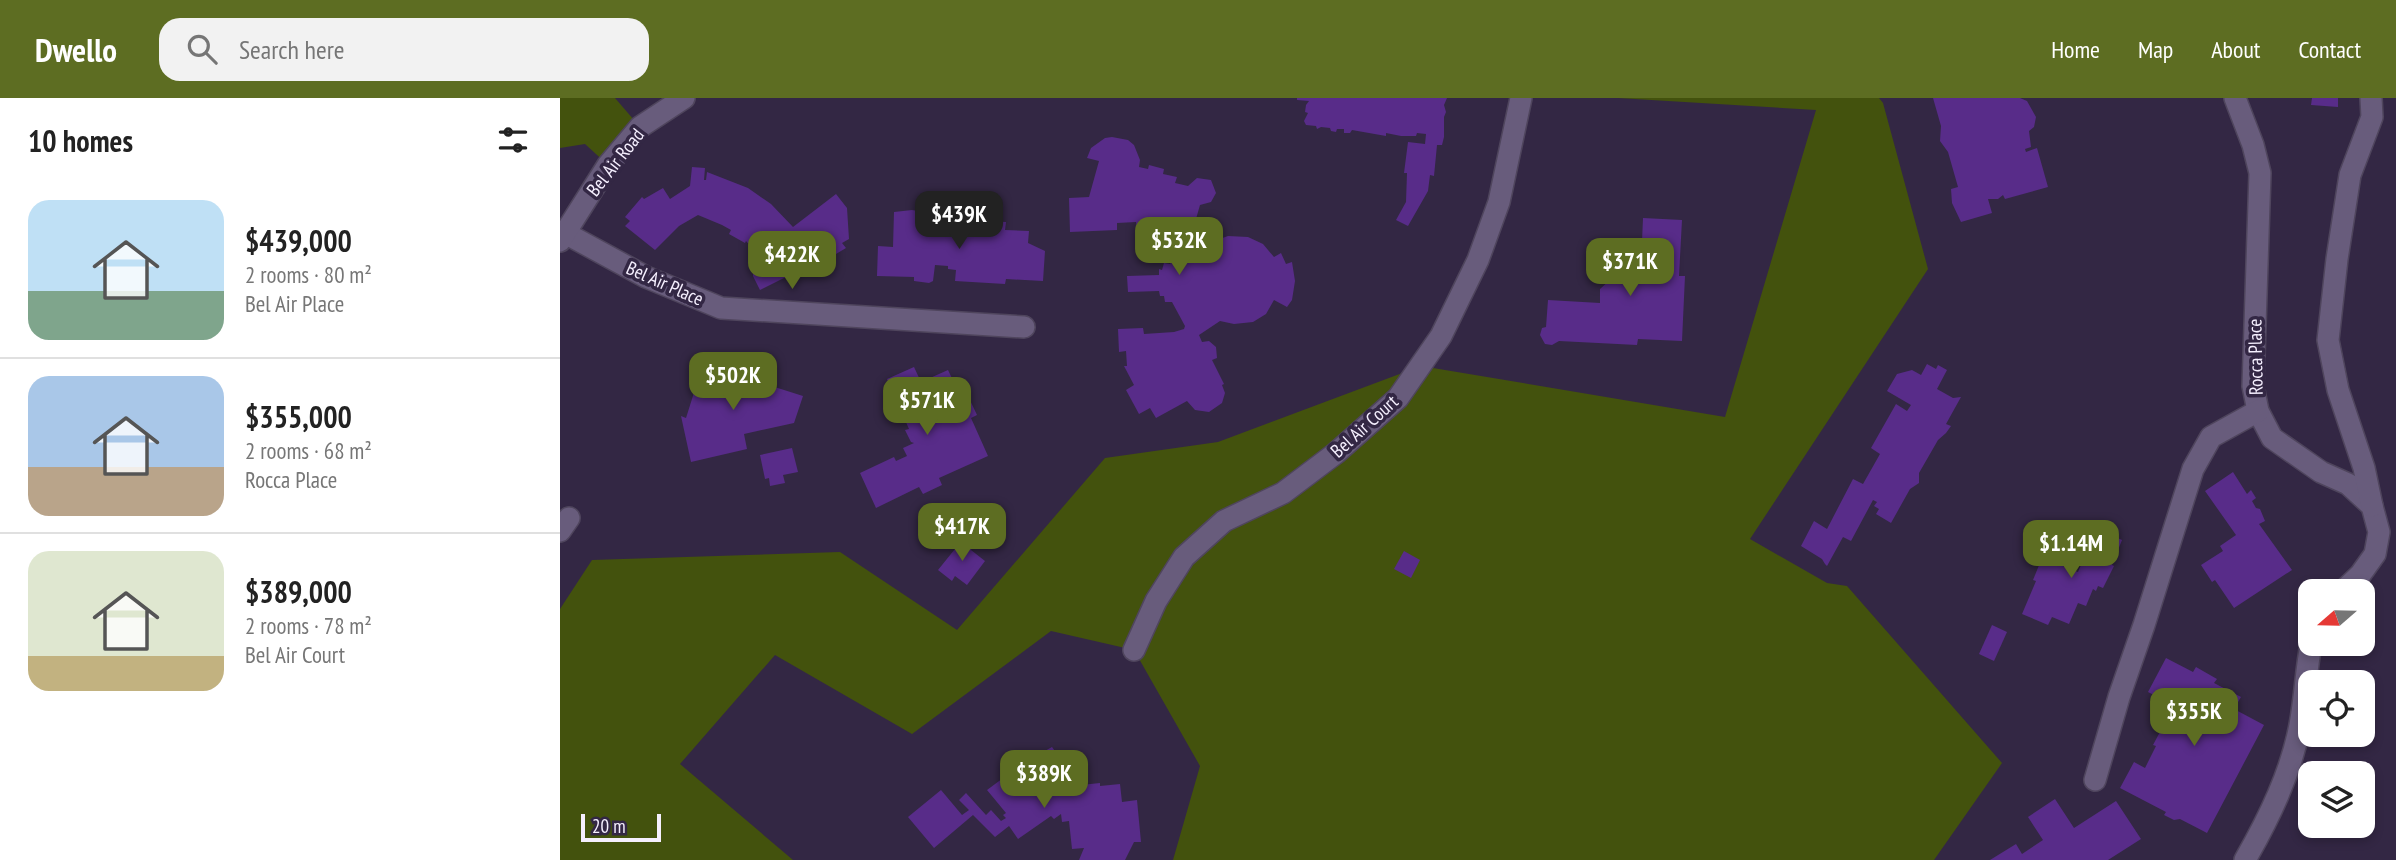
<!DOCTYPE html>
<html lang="en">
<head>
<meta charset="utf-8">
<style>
  body { margin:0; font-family:"PT Sans Narrow",sans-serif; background:#f2f2f2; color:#222; height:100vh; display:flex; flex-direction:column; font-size:26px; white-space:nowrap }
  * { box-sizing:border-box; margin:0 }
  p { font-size:23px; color:#767676 }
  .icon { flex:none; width:38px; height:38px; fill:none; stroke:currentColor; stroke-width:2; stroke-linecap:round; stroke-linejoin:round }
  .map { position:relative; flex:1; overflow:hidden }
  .panel { display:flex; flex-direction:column; background:#fff; width:560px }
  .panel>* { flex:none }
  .needle { width:46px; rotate:250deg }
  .tools { position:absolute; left:1738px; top:481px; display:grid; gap:14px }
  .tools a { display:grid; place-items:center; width:77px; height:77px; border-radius:14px; background:#fff; box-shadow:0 4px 10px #0003; font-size:35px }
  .scale { position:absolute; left:21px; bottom:18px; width:80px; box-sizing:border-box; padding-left:7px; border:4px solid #f5effe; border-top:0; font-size:19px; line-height:24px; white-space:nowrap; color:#f5effe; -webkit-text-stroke:5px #332744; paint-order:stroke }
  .price { position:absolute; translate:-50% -60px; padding:0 16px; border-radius:14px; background:#5d6d22; color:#fff; font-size:23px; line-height:46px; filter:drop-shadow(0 2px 4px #0008) }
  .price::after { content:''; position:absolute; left:50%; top:42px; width:21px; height:16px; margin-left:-10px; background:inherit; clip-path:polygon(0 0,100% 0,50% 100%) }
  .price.active { background:#222; color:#fff }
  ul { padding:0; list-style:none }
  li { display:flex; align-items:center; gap:21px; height:175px; padding:0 28px }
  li+li { border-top:2px solid #e0e0e0 }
  li span { display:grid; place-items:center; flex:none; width:196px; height:140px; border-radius:21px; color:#555 }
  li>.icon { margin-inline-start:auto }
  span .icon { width:84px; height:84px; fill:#fffc; stroke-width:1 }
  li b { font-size:30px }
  h2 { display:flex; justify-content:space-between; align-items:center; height:84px; padding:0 28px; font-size:30px }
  header { display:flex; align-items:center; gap:42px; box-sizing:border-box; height:98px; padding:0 35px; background:#5d6d22; color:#fff }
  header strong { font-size:33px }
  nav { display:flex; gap:38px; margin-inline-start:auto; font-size:24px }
  .search { width:490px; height:63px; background:#f2f2f2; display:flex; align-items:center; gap:18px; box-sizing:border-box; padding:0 24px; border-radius:21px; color:#767676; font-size:26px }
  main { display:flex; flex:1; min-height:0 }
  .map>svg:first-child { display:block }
  .green { fill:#43520d }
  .building { fill:#582c89 }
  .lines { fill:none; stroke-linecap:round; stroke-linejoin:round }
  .minor-casing { stroke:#4f455d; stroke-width:24 }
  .minor { stroke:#685c7c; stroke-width:21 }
  .labels { text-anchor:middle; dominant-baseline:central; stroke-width:7; stroke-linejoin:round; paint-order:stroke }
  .street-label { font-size:19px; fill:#f5effe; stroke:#332744 }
</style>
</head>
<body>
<header>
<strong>Dwello</strong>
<div class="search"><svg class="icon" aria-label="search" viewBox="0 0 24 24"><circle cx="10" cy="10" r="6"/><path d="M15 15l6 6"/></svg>Search here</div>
<nav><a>Home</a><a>Map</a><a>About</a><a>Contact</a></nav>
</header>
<main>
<section class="panel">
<h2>10 homes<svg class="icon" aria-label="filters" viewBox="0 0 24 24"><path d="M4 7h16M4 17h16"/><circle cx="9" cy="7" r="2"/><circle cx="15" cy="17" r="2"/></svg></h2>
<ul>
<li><span style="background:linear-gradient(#bfe0f5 65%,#7fa58c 0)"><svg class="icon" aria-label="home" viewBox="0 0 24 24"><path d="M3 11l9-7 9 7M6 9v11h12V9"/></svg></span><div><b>$439,000</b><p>2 rooms · 80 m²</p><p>Bel Air Place</p></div></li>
<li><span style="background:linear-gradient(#a9c7e8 65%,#b9a48a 0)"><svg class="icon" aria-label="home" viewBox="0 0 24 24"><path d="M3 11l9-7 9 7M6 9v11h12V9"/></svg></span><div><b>$355,000</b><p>2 rooms · 68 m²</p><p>Rocca Place</p></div></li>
<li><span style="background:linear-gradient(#dfe7d0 75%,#c2b280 0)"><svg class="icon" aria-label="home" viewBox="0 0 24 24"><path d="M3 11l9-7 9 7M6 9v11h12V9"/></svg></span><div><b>$389,000</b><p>2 rooms · 78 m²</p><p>Bel Air Court</p></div></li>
</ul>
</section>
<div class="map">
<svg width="1836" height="762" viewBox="0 0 1836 762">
  <rect width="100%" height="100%" fill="#332744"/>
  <g class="green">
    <path d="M0,0H55L80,29L48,67L25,46L0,50Z"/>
    <path d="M1058,0H1319L1323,5L1368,171L1190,441L1267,485L1287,488L1442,665L1374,762H613L640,668L574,552L491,533L352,636L215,557L120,666L233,762H0V511L32,462L280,454L397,532L545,360L658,344L861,268L1165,319L1256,12Z"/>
  </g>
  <g class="building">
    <path d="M737,0H887L884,7L886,14L884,19V39L882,47H877L874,78L870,77L868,93L848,128L836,122L846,104L847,75H844L848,44L865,46L866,36L857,35L856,38H841L826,35V38L792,32L790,35H784V31H777L776,34L771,33L770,30L761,29L757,31L756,28L746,27L744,23L748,15L745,14L746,7L749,3L737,2Z"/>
    <path d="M1373,0H1460L1467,3L1476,19L1474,29L1469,33L1471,49L1465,51L1466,54L1477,50L1488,89L1445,101L1443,97L1438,101H1428L1432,115L1401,124L1392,105L1391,91L1398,89L1388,54L1380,43L1381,28Z"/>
    <path d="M1752,0H1778V9L1751,7Z"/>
    <path d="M552,39L568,42L574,47L580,62L579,69L588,71L589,67L604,71L603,76L617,79L615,85L628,88L637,80L651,82L656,95L651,104L640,107L634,128L637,131L657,142L668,138L688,139L703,146L714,159L721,155L726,166L732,164L735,183L732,202L727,209L714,202L706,216L693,224L674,226L660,223L639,237L642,244L649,243L656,249L657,260L652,262L664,286L662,287L665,295L662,305L649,314L635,312L627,303L596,320L590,310L579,316L566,292L574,287L564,268H567L566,253L559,254L558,231L583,230L584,236L614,234L624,231L625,228L612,204H605L604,198H600L599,193L568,194L567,178L599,177V171L602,172L604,165L610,166L622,141L621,136L598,133L577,134L576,124L557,125V132L510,134L509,100L529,99L539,63L527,60L531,50L545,40Z"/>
    <path d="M132,69L145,70L144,82H146L147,74L188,90L211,106L233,129L276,96L287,110L289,141L282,145L286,150L266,162L264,160L243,173L242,171L200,192L193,178V151L186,143L185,145L169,136L171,132L162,127L138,117L119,128L95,152L65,128L70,123L65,119L82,99L84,101L103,90L110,101L130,88Z"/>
    <path d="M352,112L364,114V125H400L404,122L446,124L445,132L469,133L468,145L485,153L483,183L446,181L445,186L395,183L396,172L388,171V168L375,167L373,183L369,185L354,183V179L317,178L318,148L333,149L334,114Z"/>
    <path d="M1083,120L1122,122L1119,178H1125L1122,243L1078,241L1077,247L999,243L992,247L985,246L980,237L982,230L986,229L988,202L1040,205V191L1063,170L1071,166L1081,167Z"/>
    <path d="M143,266L243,298L234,325L184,336L187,351L131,364L121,318L126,320Z"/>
    <path d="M1367,266L1376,271L1378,267L1387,272L1377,291L1393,300L1401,299L1386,326L1391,328L1386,335L1378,342L1359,375V385L1350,391L1331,425L1316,416L1319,411L1314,408L1317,404L1313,402L1291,443L1283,439L1267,468L1265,466L1262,461L1241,448L1254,423L1267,431L1293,381L1303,386L1320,356L1311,350L1336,306L1347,313L1351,307L1327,293L1337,276L1352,272L1361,277Z"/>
    <path d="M354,269L361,284L388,272L402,301L408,298L417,317L411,320L428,358L379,380L382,387L363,396L359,389L316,410L300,375L334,359L336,363L347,358L343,350L354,345L351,344L345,332L349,331L327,281Z"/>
    <path d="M232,350L238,374L223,377L225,385L210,388L209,380L205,381L200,357Z"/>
    <path d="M1673,374L1687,396L1691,392L1696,400L1692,403L1696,410L1700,411L1705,423L1699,426L1732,472L1674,510L1655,482L1652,484L1641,467L1663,453L1660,448L1676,437L1645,393Z"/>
    <path d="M1536,430L1562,442L1552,467L1554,468L1543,490L1538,488L1536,493L1533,491L1526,508L1518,505L1509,526L1492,519L1488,527L1462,516L1476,483L1473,482L1486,450L1507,459L1503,468L1518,474Z"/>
    <path d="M403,441L413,448L411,452L425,463L407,487L395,478L392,483L378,472Z"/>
    <path d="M844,453L860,462L851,480L834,471Z"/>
    <path d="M1432,527L1447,534L1434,563L1419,556Z"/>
    <path d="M1606,560L1633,574L1636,569L1657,581L1654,585L1681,599L1674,611L1704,627L1647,735L1620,721L1614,722L1604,717L1606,714L1560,690L1574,664L1585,670L1596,648L1593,647L1601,632L1604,634L1617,609L1588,594Z"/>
    <path d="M492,649L514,680L502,689L540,685V688L560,686L562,704L577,702L581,744H574L565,762H519L524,750L512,751L509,723L502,724L501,716L494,721L491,718L458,741L449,728L435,739L413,717L374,750L348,719L381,692L402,717L409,712L399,702L406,695L426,717L431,712L441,723L446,720L443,717L446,715L427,692L462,666L461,665L467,660L469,662Z"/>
    <path d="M1495,701L1514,730L1556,703L1581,741L1548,762H1430L1456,746L1462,756L1483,742L1468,719Z"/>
  </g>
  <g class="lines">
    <defs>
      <g id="minor">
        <path d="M1675,0L1693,47L1700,75L1693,288L1698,313L1712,340L1761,374L1788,386L1812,408L1819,434L1815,456L1800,477L1782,494"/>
        <path d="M1811,0L1812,19L1790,77L1777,161L1768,242L1778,292L1804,370L1812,408"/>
        <path d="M5,135L86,179L161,210L464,229"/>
        <path d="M0,143L48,67L80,29L124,0"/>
        <path d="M0,433L9,420"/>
        <path d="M574,552L596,503L624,459L664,423L723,395L776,355L838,300L881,238L918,162L939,104L961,0"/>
        <path d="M1535,682L1559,599L1584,527L1633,371L1651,339L1698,313"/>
        <path d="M1685,762C1709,720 1731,675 1740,627C1745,600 1746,573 1751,546"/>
      </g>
    </defs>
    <use href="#minor" class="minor-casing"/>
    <use href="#minor" class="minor"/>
  </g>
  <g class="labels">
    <g class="street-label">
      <text transform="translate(55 64) rotate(-52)">Bel Air Road</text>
      <text transform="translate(105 185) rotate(24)">Bel Air Place</text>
      <text transform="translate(1695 259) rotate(-91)">Rocca Place</text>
      <text transform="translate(804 328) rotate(-42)">Bel Air Court</text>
    </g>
  </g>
</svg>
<div class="tools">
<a><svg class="needle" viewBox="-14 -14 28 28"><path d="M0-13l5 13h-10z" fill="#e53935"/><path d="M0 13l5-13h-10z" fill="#767676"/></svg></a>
<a><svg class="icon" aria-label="locate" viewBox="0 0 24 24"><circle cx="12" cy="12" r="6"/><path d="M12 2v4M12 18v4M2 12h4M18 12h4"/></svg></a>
<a><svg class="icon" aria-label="layers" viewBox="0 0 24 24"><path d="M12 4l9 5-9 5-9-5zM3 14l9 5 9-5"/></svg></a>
</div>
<div class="scale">20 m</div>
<b class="price active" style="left:399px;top:153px">$439K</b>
<b class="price" style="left:619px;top:179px">$532K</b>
<b class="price" style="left:232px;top:193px">$422K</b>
<b class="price" style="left:1070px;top:200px">$371K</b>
<b class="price" style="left:173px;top:314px">$502K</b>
<b class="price" style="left:367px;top:339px">$571K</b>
<b class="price" style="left:402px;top:465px">$417K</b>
<b class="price" style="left:1511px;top:482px">$1.14M</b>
<b class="price" style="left:1634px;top:650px">$355K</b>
<b class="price" style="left:484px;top:712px">$389K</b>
</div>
</main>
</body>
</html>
